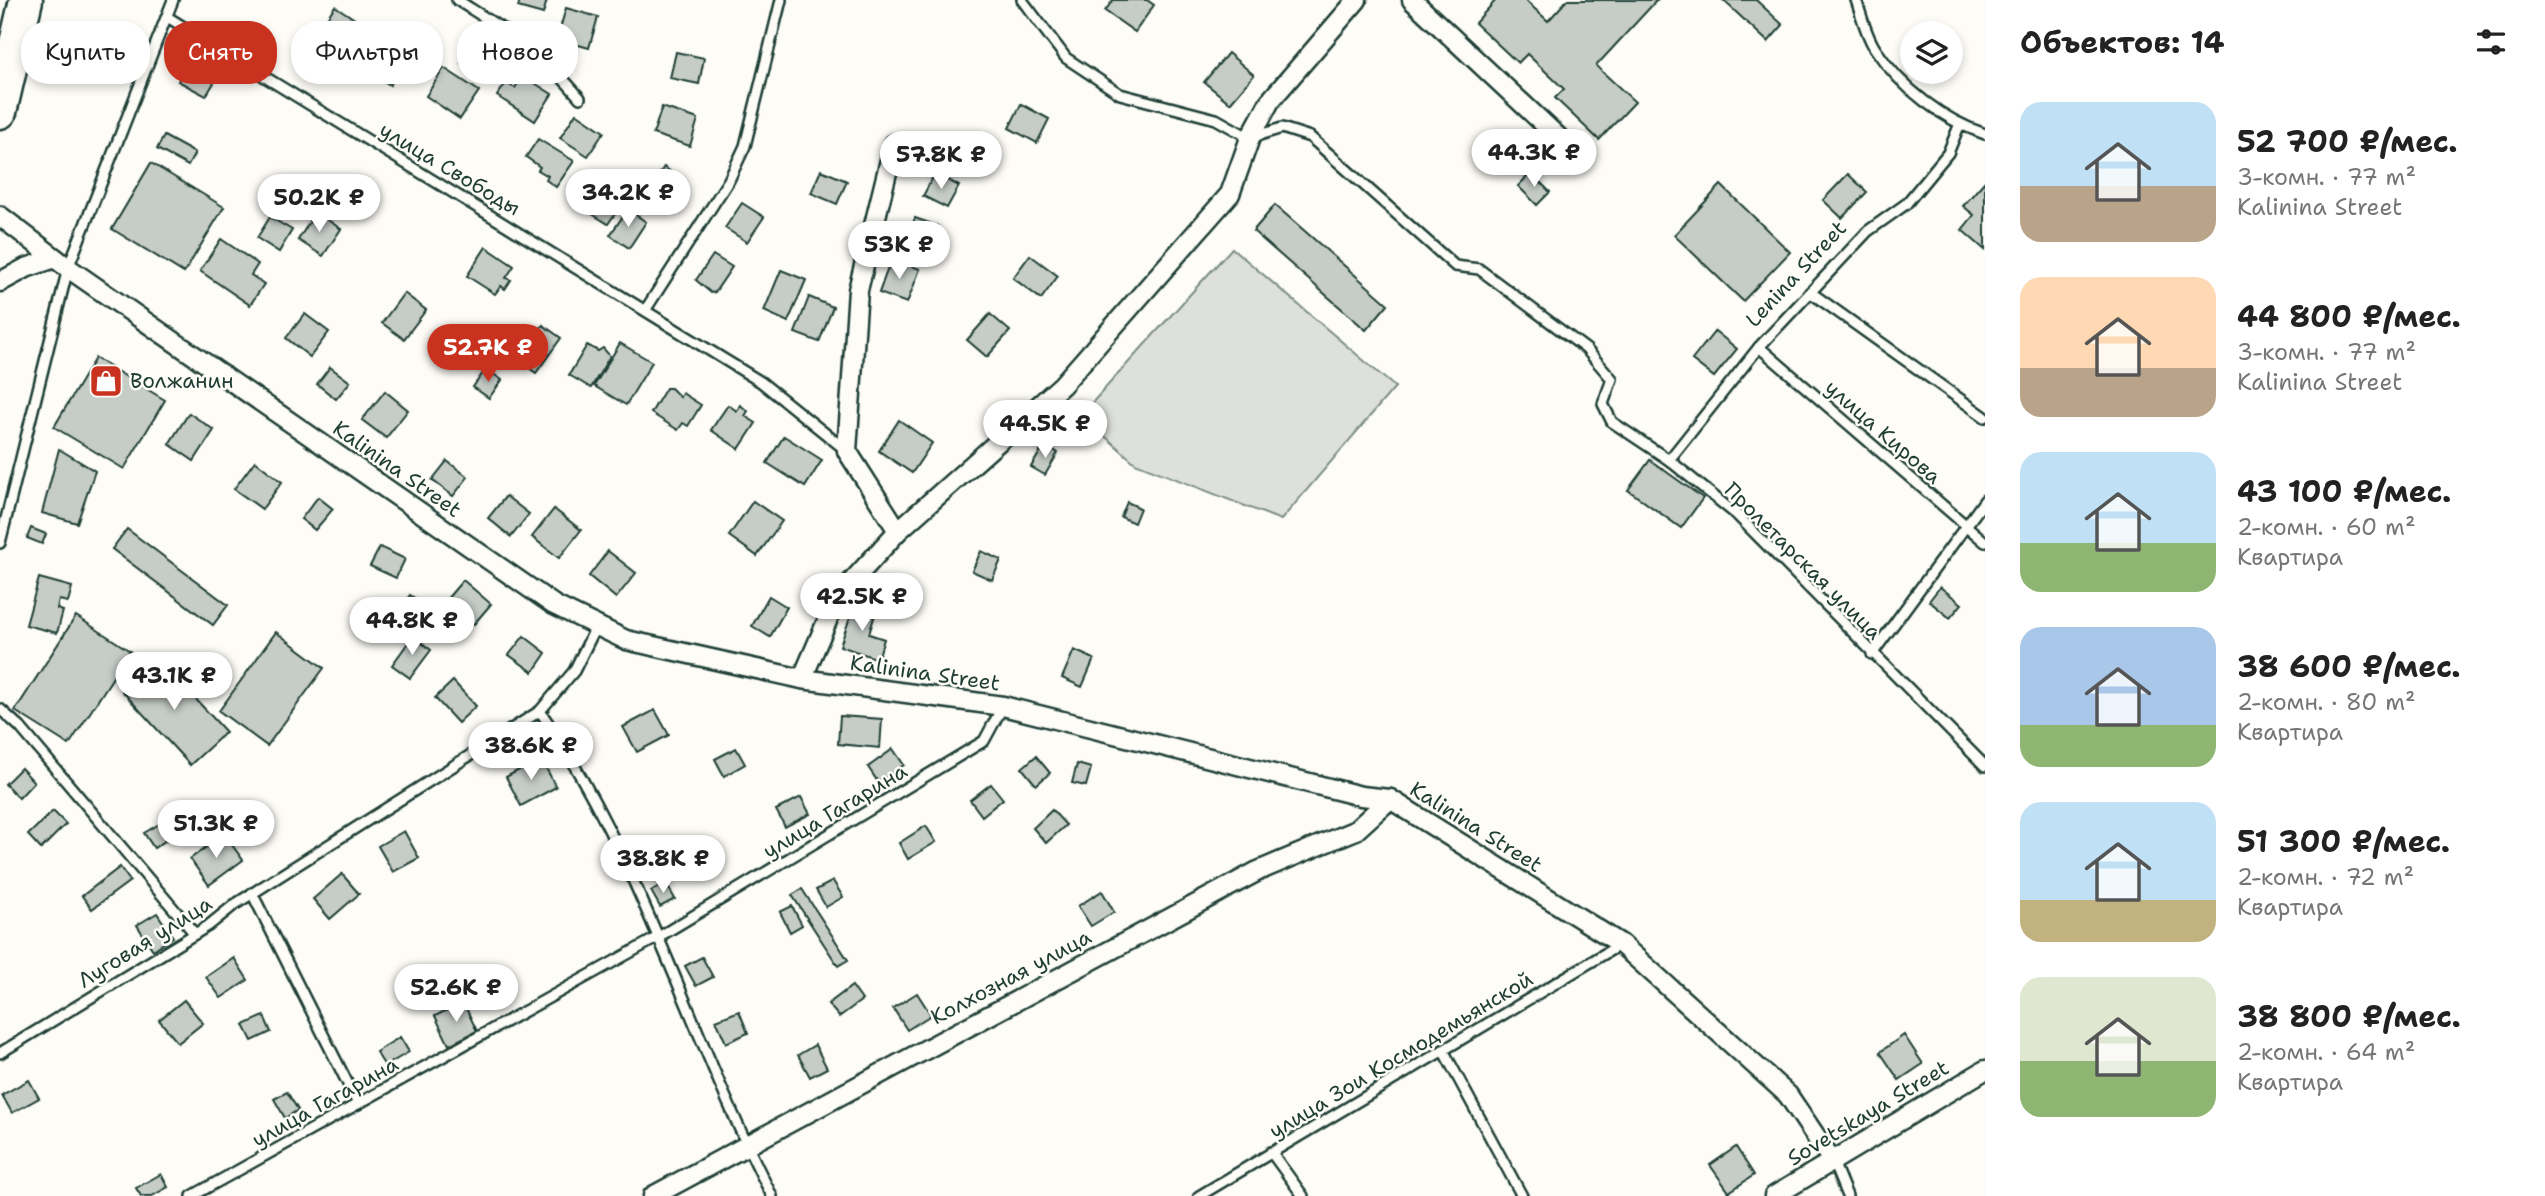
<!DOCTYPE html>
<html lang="ru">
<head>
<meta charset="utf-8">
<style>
  body { margin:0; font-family:"Shantell Sans",sans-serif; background:#f2f2f2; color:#222; height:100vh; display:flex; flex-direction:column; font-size:26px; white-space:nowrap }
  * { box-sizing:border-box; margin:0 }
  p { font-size:23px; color:#767676 }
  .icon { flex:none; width:38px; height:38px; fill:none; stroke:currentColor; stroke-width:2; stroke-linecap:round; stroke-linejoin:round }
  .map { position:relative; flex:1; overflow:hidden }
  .drawer { display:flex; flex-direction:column; background:#fff; width:560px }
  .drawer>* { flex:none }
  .top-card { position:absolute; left:21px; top:21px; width:665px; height:63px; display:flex; gap:14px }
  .fabs { position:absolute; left:1900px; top:21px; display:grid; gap:14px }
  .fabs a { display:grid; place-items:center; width:63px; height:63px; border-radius:50%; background:#fff; box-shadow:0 4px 10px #0003; font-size:35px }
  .price { position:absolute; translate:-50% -60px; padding:0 16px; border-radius:24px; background:#fff; color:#222; font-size:23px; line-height:46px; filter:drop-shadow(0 2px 4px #0008) }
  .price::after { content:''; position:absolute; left:50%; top:42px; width:21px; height:16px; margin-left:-10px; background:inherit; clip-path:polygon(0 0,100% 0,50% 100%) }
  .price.active { background:#c8321e; color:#fff }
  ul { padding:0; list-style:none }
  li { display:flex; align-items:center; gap:21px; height:175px; padding:0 35px }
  li span { display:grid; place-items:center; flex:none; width:196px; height:140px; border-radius:21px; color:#555 }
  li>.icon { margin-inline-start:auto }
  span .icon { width:84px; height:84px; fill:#fffc; stroke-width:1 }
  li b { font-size:30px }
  h2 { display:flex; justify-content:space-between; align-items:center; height:84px; padding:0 35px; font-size:30px }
  .chip { padding:0 24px; border-radius:28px; background:#fff; box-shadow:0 4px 10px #0003; font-size:24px; line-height:63px }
  .chip.active { background:#c8321e; color:#fff }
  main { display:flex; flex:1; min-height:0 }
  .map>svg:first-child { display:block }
  .pitch { fill:#dde0db; stroke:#7e8e88; stroke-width:2 }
  .building { fill:#c6cdc7; stroke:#1f3d34; stroke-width:2 }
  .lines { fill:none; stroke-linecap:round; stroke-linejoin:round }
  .lane-casing { stroke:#1f3d34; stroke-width:14 }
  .street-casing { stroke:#1f3d34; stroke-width:23 }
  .highway-casing { stroke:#1f3d34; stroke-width:37 }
  .lane { stroke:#fdfcf7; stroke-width:9 }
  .street { stroke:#fdfcf7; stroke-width:18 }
  .highway { stroke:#fdfcf7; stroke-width:32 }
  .labels { text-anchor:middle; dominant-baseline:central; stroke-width:5; stroke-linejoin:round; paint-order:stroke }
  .street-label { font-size:21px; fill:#1f3d34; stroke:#fdfcf7 }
  .poi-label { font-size:21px; fill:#1f3d34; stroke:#fdfcf7; text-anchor:start }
</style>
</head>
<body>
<main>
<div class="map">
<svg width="1985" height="1196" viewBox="0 0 1985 1196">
  <rect width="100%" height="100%" fill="#fdfcf7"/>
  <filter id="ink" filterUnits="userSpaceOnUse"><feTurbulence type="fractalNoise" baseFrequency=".0143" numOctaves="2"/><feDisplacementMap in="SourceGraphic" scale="14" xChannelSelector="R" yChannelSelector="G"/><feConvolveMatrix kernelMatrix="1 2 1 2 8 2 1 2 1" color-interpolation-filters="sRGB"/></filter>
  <g filter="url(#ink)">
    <path class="pitch" d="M1232,248L1395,387L1281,520L1135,463L1081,415Z"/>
    <g class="building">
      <path d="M520,0H547L543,14L518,7Z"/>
      <path d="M1113,0H1147L1154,5L1135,32L1105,11Z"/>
      <path d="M1496,0H1525L1548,21L1567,0H1657L1596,66L1635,102L1599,140L1555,98L1564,89L1527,54L1518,63L1475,23Z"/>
      <path d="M1723,0H1756L1783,25L1768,42Z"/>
      <path d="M335,6L367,27L349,54L317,33Z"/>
      <path d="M566,8L598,17L589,48L557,39Z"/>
      <path d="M475,41L487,48L490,44L498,49L494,54L504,60L489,82L461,63Z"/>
      <path d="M384,43L407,59L390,85L366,69Z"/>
      <path d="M676,52L704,58L699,84L670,78Z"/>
      <path d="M1228,53L1254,75L1230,103L1204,82Z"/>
      <path d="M190,60L218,76L206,96L178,81Z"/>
      <path d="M444,68L479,91L460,119L426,96Z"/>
      <path d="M525,72L535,78L533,82L552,94L535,121L497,96L506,83L515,88Z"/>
      <path d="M1021,104L1049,119L1037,143L1009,128Z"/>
      <path d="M662,107L698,119L690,146L653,134Z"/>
      <path d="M576,113L604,132L588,156L560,138Z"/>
      <path d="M164,136L195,153L188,166L157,149Z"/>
      <path d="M538,139L574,161L556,187L546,180L548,176L538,170L540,167L526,157Z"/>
      <path d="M151,163L224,207L184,273L112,229Z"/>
      <path d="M664,167L684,181L669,204L648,190Z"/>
      <path d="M821,170L847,181L837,204L811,193Z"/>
      <path d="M595,172L617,187L621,180L633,188L608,224L589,212L591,208L578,196Z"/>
      <path d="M935,173L959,186L947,208L923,196Z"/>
      <path d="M1531,173L1550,192L1537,205L1518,186Z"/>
      <path d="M1848,174L1867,192L1842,218L1823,200Z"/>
      <path d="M1985,181V250L1962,230L1974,215L1963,206Z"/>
      <path d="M1721,185L1790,252L1743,301L1674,235Z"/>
      <path d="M742,203L764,217L747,242L725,228Z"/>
      <path d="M1275,205L1388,304L1366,330L1253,231Z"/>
      <path d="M628,209L646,222L629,248L610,235Z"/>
      <path d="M316,212L341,229L323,256L298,240Z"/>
      <path d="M270,217L292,230L279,252L257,238Z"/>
      <path d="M915,218L938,226L928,253L905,245Z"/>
      <path d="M221,239L258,264L251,275L264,284L250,305L200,271Z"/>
      <path d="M486,247L514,266L506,278L511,280L505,289L501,286L495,294L467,276Z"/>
      <path d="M713,255L732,267L715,292L711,293L696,280Z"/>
      <path d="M1030,255L1058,276L1041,299L1013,278Z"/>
      <path d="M891,259L920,269L907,303L879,293Z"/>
      <path d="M781,270L806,280L788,322L764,311Z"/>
      <path d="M404,293L426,310L404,339L382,323Z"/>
      <path d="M809,297L833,307L819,342L795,333Z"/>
      <path d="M305,314L329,332L310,357L286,338Z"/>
      <path d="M990,314L1010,331L987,357L967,340Z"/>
      <path d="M543,325L561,338L536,373L517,359Z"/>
      <path d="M1715,331L1737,349L1714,377L1692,360Z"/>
      <path d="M620,343L652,362L626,405L594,386Z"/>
      <path d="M587,345L598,351L603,348L610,356L591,388L569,375Z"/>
      <path d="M95,358L165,400L124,469L54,427Z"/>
      <path d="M330,367L350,382L336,399L317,384Z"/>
      <path d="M486,369L502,380L489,398L473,387Z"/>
      <path d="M666,388H671L680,397L682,393L701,405L688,426L683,423L678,430L651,413Z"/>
      <path d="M385,391L408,410L386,438L362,420Z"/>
      <path d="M728,405L737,411L740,405L748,411L745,416L756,423L739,449L711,430Z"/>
      <path d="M189,413L214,430L194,461L169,444Z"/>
      <path d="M899,420L932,443L912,473L879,451Z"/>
      <path d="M784,436L822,460L805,487L767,463Z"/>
      <path d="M1045,444L1058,453L1045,475L1031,467Z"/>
      <path d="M59,449L95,471L77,523L42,513Z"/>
      <path d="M1650,460L1703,498L1681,528L1628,490Z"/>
      <path d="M255,461L282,482L262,509L234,489Z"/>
      <path d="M447,461L468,477L453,496L432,480Z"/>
      <path d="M506,496L529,514L511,537L488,518Z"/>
      <path d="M318,497L333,509L315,530L301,519Z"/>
      <path d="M753,501L782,521L757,556L729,536Z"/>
      <path d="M1127,502L1140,508L1134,523L1121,517Z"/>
      <path d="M554,509L581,530L559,558L532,537Z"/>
      <path d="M31,528L46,534L42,544L27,538Z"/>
      <path d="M127,529L228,605L213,625L112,549Z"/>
      <path d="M380,547L405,559L396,578L370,566Z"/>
      <path d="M608,551L636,573L616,598L589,576Z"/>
      <path d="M981,551L1001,560L992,580L972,571Z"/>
      <path d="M39,578L72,587L68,602L59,600L57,609L63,611L57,633L26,625Z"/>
      <path d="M463,580L491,604L474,624L446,600Z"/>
      <path d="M1940,587L1962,604L1950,618L1929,601Z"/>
      <path d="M410,595L428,607L411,632L394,621Z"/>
      <path d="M769,596L787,607L770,637L752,626Z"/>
      <path d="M855,603L876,611L869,634L884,639L878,659L840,646Z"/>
      <path d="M76,616L130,651L69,745L15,711Z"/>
      <path d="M276,632L324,668L267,746L219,711Z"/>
      <path d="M413,636L431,650L410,678L392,665Z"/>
      <path d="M524,636L546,653L533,672L509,655Z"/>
      <path d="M1074,650L1094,659L1082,687L1062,678Z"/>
      <path d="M158,658L226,732L190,765L122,691Z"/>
      <path d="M453,681L476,706L458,723L435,698Z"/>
      <path d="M655,710L669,735L637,752L623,727Z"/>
      <path d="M840,716L882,719L880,748L838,744Z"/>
      <path d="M736,748L745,764L724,776L715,759Z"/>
      <path d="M893,749L904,765L878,782L868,767Z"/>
      <path d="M1036,756L1050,773L1036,785L1022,768Z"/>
      <path d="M541,758L556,787L521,806L506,777Z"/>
      <path d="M1077,764L1091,768L1086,786L1072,783Z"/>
      <path d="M21,768L34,782L19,798L5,784Z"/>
      <path d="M991,784L1003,799L982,816L970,800Z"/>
      <path d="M801,797L810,814L785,827L776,810Z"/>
      <path d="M1052,810L1066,825L1046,843L1033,828Z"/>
      <path d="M53,811L66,824L41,849L28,835Z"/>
      <path d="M161,823L171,837L154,848L144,833Z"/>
      <path d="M926,826L936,842L908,859L899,843Z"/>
      <path d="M404,831L419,858L393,872L378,846Z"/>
      <path d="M224,834L243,860L209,885L190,859Z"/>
      <path d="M120,867L130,881L92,909L82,896Z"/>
      <path d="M342,874L359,894L330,919L313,899Z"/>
      <path d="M833,881L843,897L826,907L816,890Z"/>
      <path d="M666,883L675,899L660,907L651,891Z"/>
      <path d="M802,889L848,960L838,966L792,895Z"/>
      <path d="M1102,891L1114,912L1091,926L1078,906Z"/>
      <path d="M792,906L802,925L790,932L780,912Z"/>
      <path d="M157,913L173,937L153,950L137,925Z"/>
      <path d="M702,957L713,977L696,986L685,966Z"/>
      <path d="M234,958L248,980L221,998L206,977Z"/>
      <path d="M852,986L862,1000L839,1017L828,1004Z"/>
      <path d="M917,993L931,1015L907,1030L893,1008Z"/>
      <path d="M184,1000L203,1023L178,1043L159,1020Z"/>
      <path d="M463,1002L477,1031L449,1045L435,1016Z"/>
      <path d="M739,1011L748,1033L726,1043L716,1020Z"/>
      <path d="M264,1016L271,1032L252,1041L244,1025Z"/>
      <path d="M1904,1035L1923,1064L1899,1080L1880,1052Z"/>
      <path d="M400,1037L409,1052L385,1066L376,1052Z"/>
      <path d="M815,1045L827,1068L810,1077L798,1055Z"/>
      <path d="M29,1080L39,1098L12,1113L2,1095Z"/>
      <path d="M287,1092L298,1110L285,1118L274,1099Z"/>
      <path d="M1736,1147L1754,1175L1729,1192L1710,1165Z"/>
      <path d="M161,1174L168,1187L152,1196H141L136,1188Z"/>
    </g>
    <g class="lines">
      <defs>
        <g id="lane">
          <path d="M457,0C509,33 540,50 580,98"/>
          <path d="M1022,0L1066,58L1120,94L1216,119L1250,138L1282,128L1310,137L1455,266L1479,269L1586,349L1612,379L1603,404L1612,422L1669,460L1737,515L1985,766"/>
          <path d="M1856,0C1862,16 1866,36 1876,50C1901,88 1943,120 1985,134"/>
          <path d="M169,18L761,382L847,451"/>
          <path d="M1810,292L1985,417"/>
          <path d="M646,309L729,180L745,146L781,0"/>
          <path d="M1759,347L1985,542"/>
          <path d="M1669,460L1759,347L1868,231L1906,204L1948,153L1959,126"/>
          <path d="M0,543L68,268L173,0"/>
          <path d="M1872,654L1985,500"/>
          <path d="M0,709L20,727L195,934"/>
          <path d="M540,711C642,860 690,1036 772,1196"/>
          <path d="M252,893L358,1104"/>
          <path d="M1443,1050L1522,1196"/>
          <path d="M0,1053L208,926L234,905L540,711L574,671L596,627"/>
          <path d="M1271,1152L1303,1196"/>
          <path d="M1833,1162L1847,1196"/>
          <path d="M192,1196L660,936L984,741L1003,706"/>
          <path d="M1199,1196L1621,944"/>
        </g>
        <g id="street">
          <path d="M1412,0L1558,137"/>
          <path d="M894,144L858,290L847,451L898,531"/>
          <path d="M0,216L68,268L554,605L626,640L802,679L1003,706L1361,796L1390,799L1621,944L1788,1095L1833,1162"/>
          <path d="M0,282L26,268L55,258"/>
          <path d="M802,679L837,598L898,531L1062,385L1230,194L1250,138L1270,101L1357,0"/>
          <path d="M653,1196L1258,871L1356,830L1390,799"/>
          <path d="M1774,1196L1985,1070"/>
        </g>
        <path id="highway" d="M0,112L26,0"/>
      </defs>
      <use href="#lane" class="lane-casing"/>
      <use href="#street" class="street-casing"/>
      <use href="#highway" class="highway-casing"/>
      <use href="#lane" class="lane"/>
      <use href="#street" class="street"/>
      <use href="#highway" class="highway"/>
    </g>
  </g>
  <defs>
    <symbol id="shop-square" viewBox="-11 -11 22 22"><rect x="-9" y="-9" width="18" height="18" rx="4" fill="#c8321e" stroke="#fdfcf7"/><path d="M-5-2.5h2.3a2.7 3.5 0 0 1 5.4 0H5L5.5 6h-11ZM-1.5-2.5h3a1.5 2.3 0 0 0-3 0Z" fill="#fff"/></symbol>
  </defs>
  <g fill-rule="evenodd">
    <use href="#shop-square" x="87" y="362" width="38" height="38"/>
  </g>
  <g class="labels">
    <g class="street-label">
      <text transform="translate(450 169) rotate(31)">улица Свободы</text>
      <text transform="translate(1796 274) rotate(-47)">Lenina Street</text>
      <text transform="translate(1883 432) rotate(41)">улица Кирова</text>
      <text transform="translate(397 469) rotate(35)">Kalinina Street</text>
      <text transform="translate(1803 561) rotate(45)">Пролетарская улица</text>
      <text transform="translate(925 673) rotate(8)">Kalinina Street</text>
      <text transform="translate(835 811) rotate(-31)">улица Гагарина</text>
      <text transform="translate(1476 827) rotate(32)">Kalinina Street</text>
      <text transform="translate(145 942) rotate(-32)">Луговая улица</text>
      <text transform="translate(1011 977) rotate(-28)">Колхозная улица</text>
      <text transform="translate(1401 1055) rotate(-31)">улица Зои Космодемьянской</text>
      <text transform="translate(325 1102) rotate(-29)">улица Гагарина</text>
      <text transform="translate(1868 1113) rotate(-31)">Sovetskaya Street</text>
    </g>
    <g class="poi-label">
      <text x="130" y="381">Волжанин</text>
    </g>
  </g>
</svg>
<div class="fabs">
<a><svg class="icon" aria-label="layers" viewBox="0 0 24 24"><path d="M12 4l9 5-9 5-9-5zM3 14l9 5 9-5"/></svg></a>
</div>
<b class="price" style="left:1534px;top:189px">44.3K ₽</b>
<b class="price" style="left:941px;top:191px">57.8K ₽</b>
<b class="price" style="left:628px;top:229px">34.2K ₽</b>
<b class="price" style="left:319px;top:234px">50.2K ₽</b>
<b class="price" style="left:899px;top:281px">53K ₽</b>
<b class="price active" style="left:488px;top:384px">52.7K ₽</b>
<b class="price" style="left:1045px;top:460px">44.5K ₽</b>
<b class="price" style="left:862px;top:633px">42.5K ₽</b>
<b class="price" style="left:412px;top:657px">44.8K ₽</b>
<b class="price" style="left:174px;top:712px">43.1K ₽</b>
<b class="price" style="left:531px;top:782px">38.6K ₽</b>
<b class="price" style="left:216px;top:860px">51.3K ₽</b>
<b class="price" style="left:663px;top:895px">38.8K ₽</b>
<b class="price" style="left:456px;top:1024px">52.6K ₽</b>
<div class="top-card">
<a class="chip">Купить</a>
<a class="chip active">Снять</a>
<a class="chip">Фильтры</a>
<a class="chip">Новое</a>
</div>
</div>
<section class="drawer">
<h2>Объектов: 14<svg class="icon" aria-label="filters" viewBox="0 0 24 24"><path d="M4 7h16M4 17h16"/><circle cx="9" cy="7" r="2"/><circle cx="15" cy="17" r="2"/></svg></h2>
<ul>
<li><span style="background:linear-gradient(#bfe0f5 60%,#b9a48a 0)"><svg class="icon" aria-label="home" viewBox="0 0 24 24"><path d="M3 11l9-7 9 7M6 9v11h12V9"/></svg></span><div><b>52 700 ₽/мес.</b><p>3-комн. · 77 m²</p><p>Kalinina Street</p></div></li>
<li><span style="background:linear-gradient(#ffd9b3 65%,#b9a48a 0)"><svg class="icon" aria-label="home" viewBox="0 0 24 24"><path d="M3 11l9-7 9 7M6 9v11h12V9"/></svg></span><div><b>44 800 ₽/мес.</b><p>3-комн. · 77 m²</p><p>Kalinina Street</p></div></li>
<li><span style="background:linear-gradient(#bfe0f5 65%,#8fb573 0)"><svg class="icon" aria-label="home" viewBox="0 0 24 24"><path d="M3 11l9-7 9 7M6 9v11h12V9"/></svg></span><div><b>43 100 ₽/мес.</b><p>2-комн. · 60 m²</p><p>Квартира</p></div></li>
<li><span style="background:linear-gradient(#a9c7e8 70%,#8fb573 0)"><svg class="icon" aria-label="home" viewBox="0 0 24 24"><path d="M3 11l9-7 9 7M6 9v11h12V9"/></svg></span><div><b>38 600 ₽/мес.</b><p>2-комн. · 80 m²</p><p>Квартира</p></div></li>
<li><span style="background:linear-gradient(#bfe0f5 70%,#c2b280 0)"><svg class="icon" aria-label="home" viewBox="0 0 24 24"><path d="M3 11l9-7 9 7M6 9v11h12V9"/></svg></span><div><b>51 300 ₽/мес.</b><p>2-комн. · 72 m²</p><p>Квартира</p></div></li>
<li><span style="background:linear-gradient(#dfe7d0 60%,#8fb573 0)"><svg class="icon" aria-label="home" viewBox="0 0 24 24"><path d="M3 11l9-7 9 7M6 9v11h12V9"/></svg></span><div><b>38 800 ₽/мес.</b><p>2-комн. · 64 m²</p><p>Квартира</p></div></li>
</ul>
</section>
</main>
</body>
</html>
